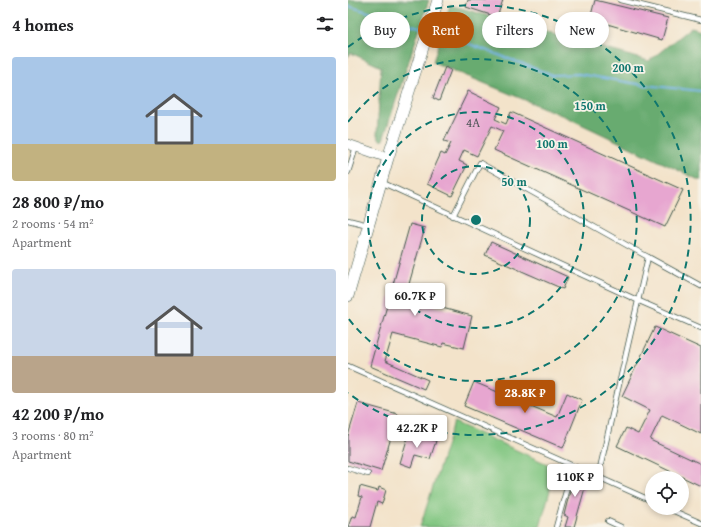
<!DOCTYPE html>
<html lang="en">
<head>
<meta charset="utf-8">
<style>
  body { margin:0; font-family:"Gentium Book Plus",serif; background:#f6f6f6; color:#202124; height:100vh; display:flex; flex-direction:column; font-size:15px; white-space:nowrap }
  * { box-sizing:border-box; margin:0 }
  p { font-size:13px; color:#757577 }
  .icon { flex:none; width:22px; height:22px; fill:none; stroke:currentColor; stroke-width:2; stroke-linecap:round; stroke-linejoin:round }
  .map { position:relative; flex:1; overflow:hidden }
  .details { display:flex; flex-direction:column; background:#fff; width:348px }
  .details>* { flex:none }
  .guide { position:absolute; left:12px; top:12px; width:281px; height:36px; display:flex; gap:8px }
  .controls { position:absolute; left:297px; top:471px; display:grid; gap:8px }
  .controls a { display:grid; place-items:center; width:44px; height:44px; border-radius:50%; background:#fff; box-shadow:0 2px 6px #0003; font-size:20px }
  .price { position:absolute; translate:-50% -34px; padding:0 9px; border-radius:4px; background:#fff; color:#222; font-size:13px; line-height:26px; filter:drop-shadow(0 1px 2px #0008) }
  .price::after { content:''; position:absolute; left:50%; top:24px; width:12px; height:9px; margin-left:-6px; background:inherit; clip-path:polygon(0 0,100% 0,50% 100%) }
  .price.selected { background:#b45309; color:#fff }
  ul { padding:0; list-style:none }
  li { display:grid; align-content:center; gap:8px; height:212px; padding:0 12px }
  li span { display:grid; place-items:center; height:124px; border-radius:4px; color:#555 }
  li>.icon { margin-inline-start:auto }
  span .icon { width:72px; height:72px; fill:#fffc; stroke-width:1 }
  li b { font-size:17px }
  h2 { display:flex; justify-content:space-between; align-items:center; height:48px; padding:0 12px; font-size:17px }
  .tag { padding:0 14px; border-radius:18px; background:#fff; box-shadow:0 2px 6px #0003; font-size:14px; line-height:36px }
  .tag.selected { background:#b45309; color:#fff }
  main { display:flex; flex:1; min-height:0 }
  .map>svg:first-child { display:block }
  .green { fill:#81c681; stroke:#50825a }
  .forest { fill:#68ab6f; stroke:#447452 }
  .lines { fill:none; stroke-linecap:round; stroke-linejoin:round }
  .stream { stroke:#6eb0e3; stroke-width:2 }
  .building { fill:#e7a6d0 }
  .service-casing { stroke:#3f564a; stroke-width:6 }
  .minor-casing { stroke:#3f564a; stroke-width:10 }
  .tertiary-casing { stroke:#3f564a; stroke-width:12 }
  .service { stroke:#fff; stroke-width:4.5 }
  .minor { stroke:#fff; stroke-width:9 }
  .tertiary { stroke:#fff; stroke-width:11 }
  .ring { fill:none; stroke:#0f766e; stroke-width:2; stroke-dasharray:7 5 }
  .labels { text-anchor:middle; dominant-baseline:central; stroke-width:3.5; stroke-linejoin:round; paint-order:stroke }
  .number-label { font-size:13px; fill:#51575b }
  .centre { fill:#0f766e; stroke:#f7f3e8; stroke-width:2 }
  .ring-label { font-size:12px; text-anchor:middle; font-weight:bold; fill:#0f766e; stroke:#f7f3e8; stroke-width:3.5; stroke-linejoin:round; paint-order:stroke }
</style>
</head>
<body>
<main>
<section class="details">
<h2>4 homes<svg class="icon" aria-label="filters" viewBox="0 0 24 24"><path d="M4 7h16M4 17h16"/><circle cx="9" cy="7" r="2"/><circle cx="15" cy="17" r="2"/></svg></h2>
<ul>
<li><span style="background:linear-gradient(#a9c7e8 70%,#c2b280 0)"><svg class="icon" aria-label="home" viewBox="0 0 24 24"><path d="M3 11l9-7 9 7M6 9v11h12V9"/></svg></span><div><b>28 800 ₽/mo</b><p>2 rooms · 54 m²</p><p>Apartment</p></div></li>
<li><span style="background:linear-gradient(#c9d6e8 70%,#b9a48a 0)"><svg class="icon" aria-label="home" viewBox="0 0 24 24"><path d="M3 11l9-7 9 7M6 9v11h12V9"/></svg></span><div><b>42 200 ₽/mo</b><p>3 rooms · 80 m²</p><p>Apartment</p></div></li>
</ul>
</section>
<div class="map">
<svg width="353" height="527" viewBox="0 0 353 527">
  <rect width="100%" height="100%" fill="#f7f3e8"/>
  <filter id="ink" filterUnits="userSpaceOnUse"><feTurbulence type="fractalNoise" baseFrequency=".025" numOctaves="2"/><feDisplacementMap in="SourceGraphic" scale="8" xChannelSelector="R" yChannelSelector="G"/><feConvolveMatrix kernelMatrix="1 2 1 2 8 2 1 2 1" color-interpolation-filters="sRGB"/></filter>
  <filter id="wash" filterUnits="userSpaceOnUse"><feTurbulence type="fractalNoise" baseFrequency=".012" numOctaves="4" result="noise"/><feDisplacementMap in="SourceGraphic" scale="16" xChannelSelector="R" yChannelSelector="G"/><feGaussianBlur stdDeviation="0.9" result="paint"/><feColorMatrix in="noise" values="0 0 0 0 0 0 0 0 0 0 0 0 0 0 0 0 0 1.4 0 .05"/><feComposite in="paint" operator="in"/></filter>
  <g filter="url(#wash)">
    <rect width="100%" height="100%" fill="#f3e3ca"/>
    <path class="green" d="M106,422L208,468L192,527H72Z"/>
    <g class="forest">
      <path d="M0,0H81L35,140L33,141L29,135L33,67L3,53L0,57Z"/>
      <path d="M102,5L301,61L343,27L353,30V181L218,117L85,62Z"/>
    </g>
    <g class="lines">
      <g class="stream">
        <path d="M0,6L78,29"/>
        <path d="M84,30L204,75L231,74L296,85L353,91"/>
      </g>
    </g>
    <g id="blocks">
      <g class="building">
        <path d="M120,0H155L149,17L118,7Z"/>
        <path d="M247,0L320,18L314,40L242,19Z"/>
        <path d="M97,67L103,70L91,101L85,98Z"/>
        <path d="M120,91L153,107L147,119L158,124L163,112L335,190L317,227L146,150L155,131L144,126L129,156L116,150L111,161L119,165L104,196L79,184L93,153L97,155L103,143L96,141Z"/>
        <path d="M62,224L77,228L57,298L124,316L116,348L95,343L94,347L45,334L37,361L80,380L76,389L22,366Z"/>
        <path d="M143,242L220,277L215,289L137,255Z"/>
        <path d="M307,327L353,348V434L314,415L302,440L353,464V486L269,446L278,428L290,434L302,410L274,396Z"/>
        <path d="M126,382L209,417L219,393L234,400L215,448L116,406Z"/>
        <path d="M10,403L50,414L33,471L0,461V436Z"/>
        <path d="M61,433L88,441L82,459L67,455L63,467L52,463Z"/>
        <path d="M227,471L240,477L226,527H217L220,517L216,515Z"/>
        <path d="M12,486L30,491L31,487L38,490L34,504L29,502L22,527H0L4,516L8,517L14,497L10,496Z"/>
      </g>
    </g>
  </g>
  <g filter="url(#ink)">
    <use href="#blocks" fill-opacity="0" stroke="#3f564a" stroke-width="1"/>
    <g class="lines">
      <defs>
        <g id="service">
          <path d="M272,0L353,20"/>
          <path d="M0,172L8,147"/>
          <path d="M33,182L289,300L353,328"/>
          <path d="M105,216L132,163L300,257L250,477"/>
          <path d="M0,220L20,225"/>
          <path d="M300,257L353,286"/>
          <path d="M0,366L304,501"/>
          <path d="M0,468L20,474"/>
          <path d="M319,508L353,523"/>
          <path d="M260,521L273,527"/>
          <path d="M208,527L225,466"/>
        </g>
        <path id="minor" d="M0,144L40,158"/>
        <path id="tertiary" d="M0,296L40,158L90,0"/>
      </defs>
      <use href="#service" class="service-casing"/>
      <use href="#minor" class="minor-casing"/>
      <use href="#tertiary" class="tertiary-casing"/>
      <use href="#service" class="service"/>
      <use href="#minor" class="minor"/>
      <use href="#tertiary" class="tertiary"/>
    </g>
  </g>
  <g class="ring">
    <circle cx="128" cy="220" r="54"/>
    <circle cx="128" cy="220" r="108"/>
    <path d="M0 122A161 161 0 1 1 0 318"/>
    <path d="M0 47A215 215 0 1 1 0 393"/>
  </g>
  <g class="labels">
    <g class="number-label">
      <text x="125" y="122">4А</text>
    </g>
  </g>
  <circle cx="128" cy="220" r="6" class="centre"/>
  <g class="ring-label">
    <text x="280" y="72">200 m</text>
    <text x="242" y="110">150 m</text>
    <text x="204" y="148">100 m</text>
    <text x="166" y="186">50 m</text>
  </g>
</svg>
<div class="controls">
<a><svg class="icon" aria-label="locate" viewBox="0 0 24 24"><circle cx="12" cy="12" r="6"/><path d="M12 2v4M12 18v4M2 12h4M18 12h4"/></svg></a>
</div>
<b class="price" style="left:67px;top:317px">60.7K ₽</b>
<b class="price selected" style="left:177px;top:414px">28.8K ₽</b>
<b class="price" style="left:69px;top:449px">42.2K ₽</b>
<b class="price" style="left:227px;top:498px">110K ₽</b>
<div class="guide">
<a class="tag">Buy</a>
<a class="tag selected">Rent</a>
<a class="tag">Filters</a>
<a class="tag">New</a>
</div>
</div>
</main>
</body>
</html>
